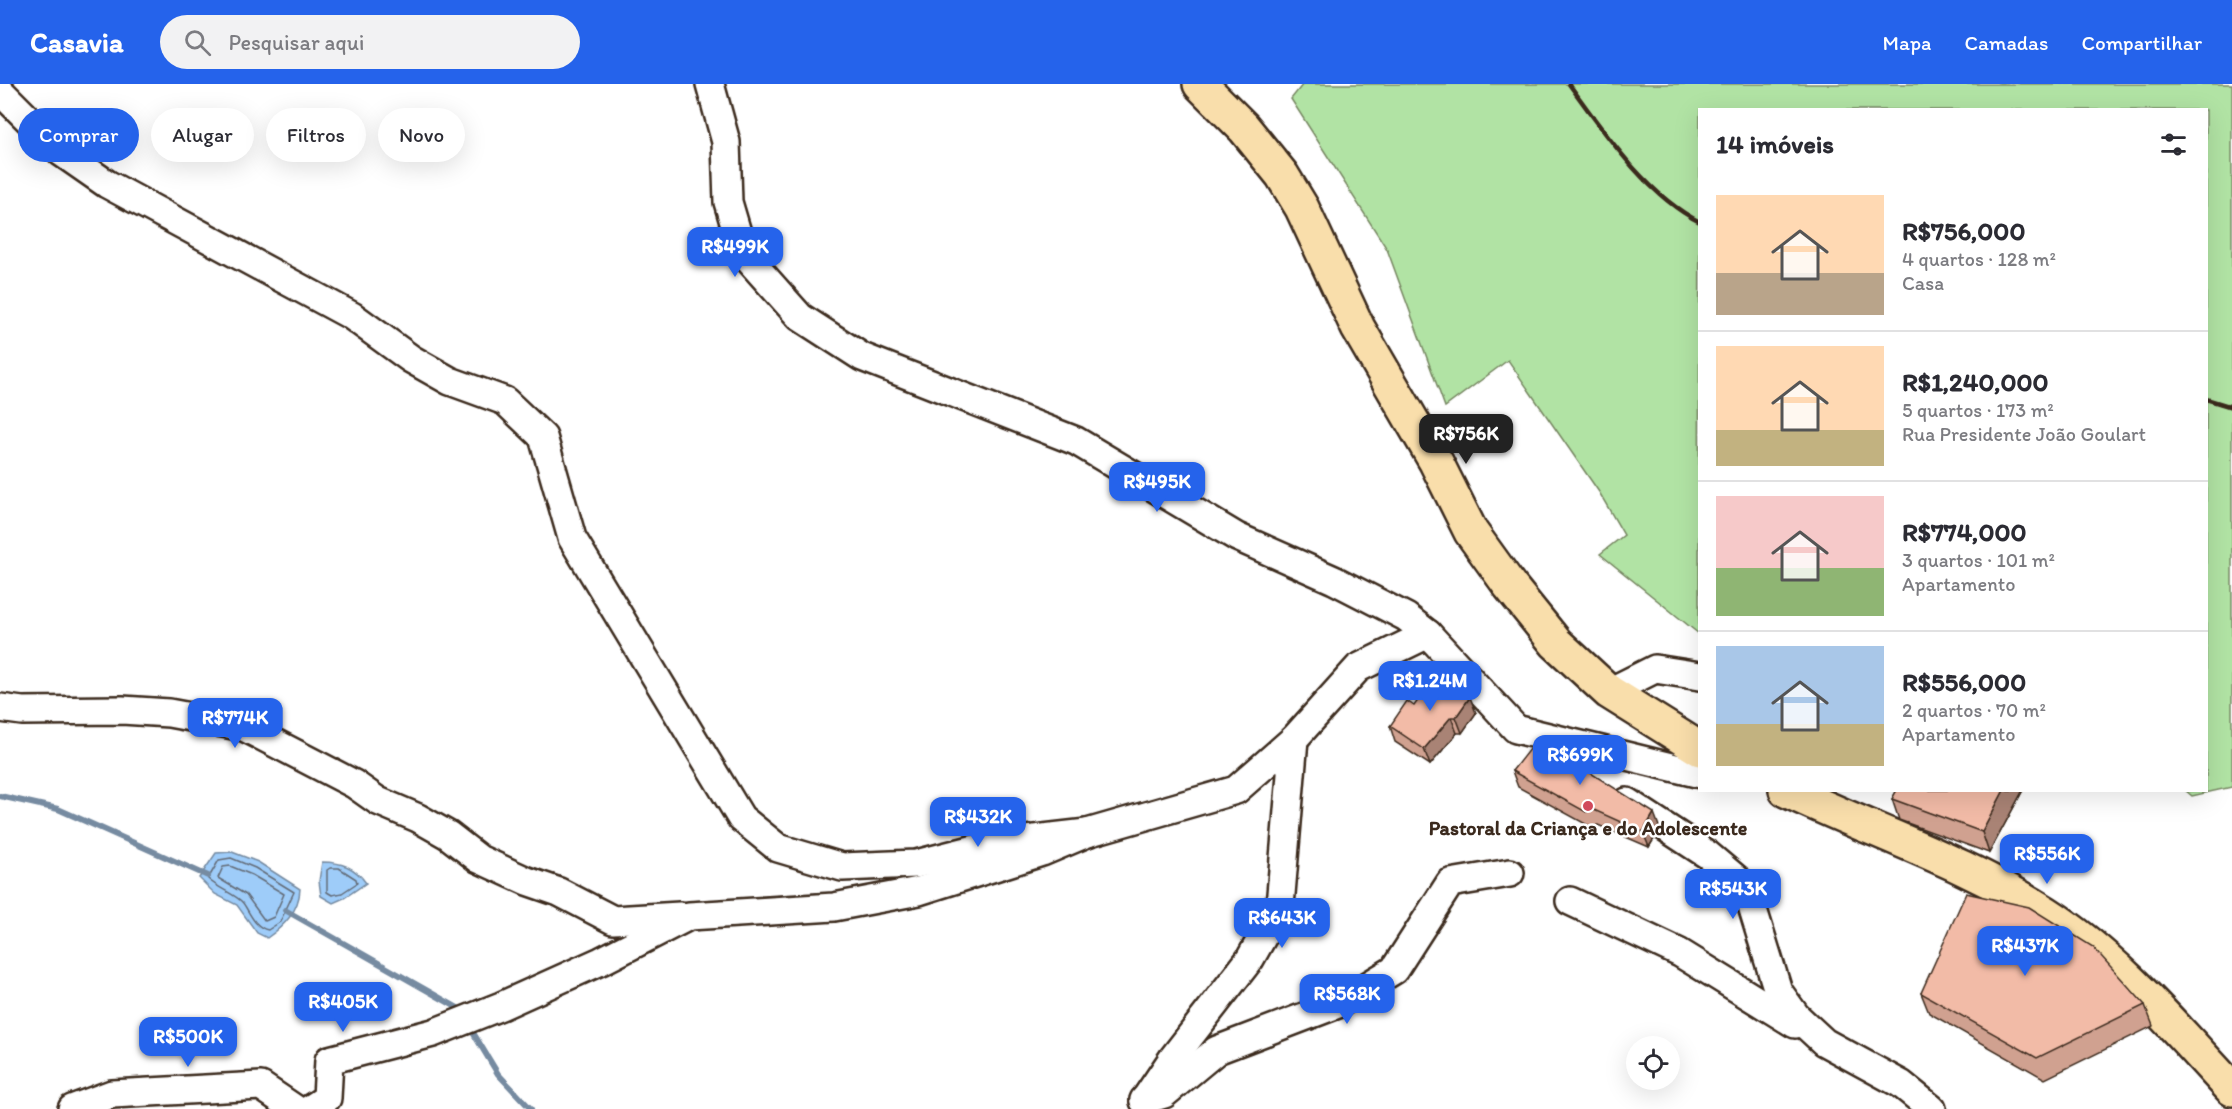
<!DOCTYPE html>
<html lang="pt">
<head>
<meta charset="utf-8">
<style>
  body { margin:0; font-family:Itim,sans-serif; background:#f2f2f3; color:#2b2b33; height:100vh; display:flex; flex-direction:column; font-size:22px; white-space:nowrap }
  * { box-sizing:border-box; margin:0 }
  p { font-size:20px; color:#7c7c81 }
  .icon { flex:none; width:33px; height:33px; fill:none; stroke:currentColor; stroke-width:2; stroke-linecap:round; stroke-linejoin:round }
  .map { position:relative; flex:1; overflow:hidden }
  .sheet { position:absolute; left:1698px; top:24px; width:510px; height:684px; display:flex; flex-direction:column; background:#fff; border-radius:0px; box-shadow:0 6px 24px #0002 }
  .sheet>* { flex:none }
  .guide { position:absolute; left:18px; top:24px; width:570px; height:54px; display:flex; gap:12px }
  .fabs { position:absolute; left:1626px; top:952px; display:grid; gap:12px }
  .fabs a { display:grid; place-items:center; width:54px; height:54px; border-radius:50%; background:#fff; box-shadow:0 6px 24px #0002; font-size:30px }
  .price { position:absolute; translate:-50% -51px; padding:0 14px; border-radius:12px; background:#2563eb; color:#fff; font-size:20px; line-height:39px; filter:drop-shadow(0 2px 3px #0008) }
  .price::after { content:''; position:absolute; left:50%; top:36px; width:18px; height:14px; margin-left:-9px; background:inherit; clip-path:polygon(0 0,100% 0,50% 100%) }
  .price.active { background:#222; color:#fff }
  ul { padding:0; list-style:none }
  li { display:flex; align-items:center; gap:18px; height:150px; padding:0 18px }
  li+li { border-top:2px solid #e1e1e2 }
  li span { display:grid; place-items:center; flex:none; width:168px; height:120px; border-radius:0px; color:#555 }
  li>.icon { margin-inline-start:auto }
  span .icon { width:72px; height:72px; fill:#fffc; stroke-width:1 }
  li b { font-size:26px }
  h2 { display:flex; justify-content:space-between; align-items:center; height:72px; padding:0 18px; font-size:26px }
  .pill { padding:0 21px; border-radius:27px; background:#fff; box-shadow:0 6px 24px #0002; font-size:21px; line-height:54px }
  .pill.active { background:#2563eb; color:#fff }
  header { display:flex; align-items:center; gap:36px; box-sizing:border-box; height:84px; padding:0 30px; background:#2563eb; color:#fff }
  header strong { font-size:28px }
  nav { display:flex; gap:33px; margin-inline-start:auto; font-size:21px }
  .search { width:420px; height:54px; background:#f2f2f3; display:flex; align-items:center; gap:15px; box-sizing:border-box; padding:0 21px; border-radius:33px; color:#7c7c81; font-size:22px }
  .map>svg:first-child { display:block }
  .green { fill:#b1e3a4; stroke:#768661; stroke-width:1.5 }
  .water { fill:#9eccf9; stroke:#768ba1; stroke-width:1.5 }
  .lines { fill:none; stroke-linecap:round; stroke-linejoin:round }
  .shore { stroke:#636b76; stroke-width:1.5 }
  .stream { stroke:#768ba1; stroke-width:6 }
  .minor-casing { stroke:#3b2a1e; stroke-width:32 }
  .major-casing { stroke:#3b2a1e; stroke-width:38 }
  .minor { stroke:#fff; stroke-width:27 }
  .major { stroke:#f9deab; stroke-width:33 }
  .rail { stroke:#3b2a1e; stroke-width:4.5 }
  .wall { fill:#d0a190; stroke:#3b2a1e; stroke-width:1.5 }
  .shaded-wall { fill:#a98375; stroke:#3b2a1e; stroke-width:1.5 }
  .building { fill:#f2bba7; stroke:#3b2a1e; stroke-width:1.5 }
  .poi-dot { fill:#d1495b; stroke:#fff; stroke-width:2 }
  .labels { text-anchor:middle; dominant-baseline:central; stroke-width:5; stroke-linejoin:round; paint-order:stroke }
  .poi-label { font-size:20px; font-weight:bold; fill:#3b2a1e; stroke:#fff }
</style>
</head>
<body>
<header>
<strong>Casavia</strong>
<div class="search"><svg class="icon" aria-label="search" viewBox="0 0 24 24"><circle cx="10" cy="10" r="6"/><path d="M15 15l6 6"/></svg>Pesquisar aqui</div>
<nav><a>Mapa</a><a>Camadas</a><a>Compartilhar</a></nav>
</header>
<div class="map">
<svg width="2232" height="1025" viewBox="0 0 2232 1025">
  <rect width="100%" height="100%" fill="#fff"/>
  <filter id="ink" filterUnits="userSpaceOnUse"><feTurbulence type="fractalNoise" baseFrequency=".0167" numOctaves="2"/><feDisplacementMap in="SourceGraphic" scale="12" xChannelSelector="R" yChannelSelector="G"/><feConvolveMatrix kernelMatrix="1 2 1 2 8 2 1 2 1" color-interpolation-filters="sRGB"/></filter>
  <g filter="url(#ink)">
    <path class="green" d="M1303,0H2232V703L2192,712L2186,707L2206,706V26H1700L1699,550L1600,470L1624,451L1599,408L1508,276L1445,323L1387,165L1291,15Z"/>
    <g class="water">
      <path d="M232,768L258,778L300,805C299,827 284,842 267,854L257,849L237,821L215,810L199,794L216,769Z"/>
      <path d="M322,778C341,778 355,783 366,799L344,814L333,819L321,812L319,797Z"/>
    </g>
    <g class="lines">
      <g class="shore">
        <path d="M231,774L255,784L294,808L280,838L268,846C255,844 250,829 243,819C237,811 217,804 208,795L219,776Z"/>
        <path d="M230,782L252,791L284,810L274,833L265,837L246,811L218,794L223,783Z"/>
        <path d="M330,784H339L356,795L357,799L342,809L332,811L327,808V786Z"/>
      </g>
      <g class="stream">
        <path d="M0,712L58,725L208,792"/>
        <path d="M285,826L458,924L462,931"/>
        <path d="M469,942L498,990L531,1025"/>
      </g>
      <defs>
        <g id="minor">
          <path d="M710,0L726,58L728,118L743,169L800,233L862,273L1076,357L1237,453L1334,496L1406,533L1428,550L1516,645L1700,690"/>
          <path d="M0,7L61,68L107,100L352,232L411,275L450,297L505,317L543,353L572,454L741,734L778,764L842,783L916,780L998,759L1087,749"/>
          <path d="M1609,608L1655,585L1700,592"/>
          <path d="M0,624L22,627L122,626L169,629L244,643L354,700L378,717L418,734L448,751L479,775L527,797L559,808L613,836L680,832"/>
          <path d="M1627,718L1708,771L1746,803L1778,907L1796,932L1824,958L1901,1000L1932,1025"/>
          <path d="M1570,817L1680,869L1795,940"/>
          <path d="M1144,1016L1164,1010L1217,966L1338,920L1394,886L1450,799L1510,789"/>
          <path d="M1144,1017L1173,974L1250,875L1280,822L1294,655"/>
          <path d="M72,1025L112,1010L261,1002L295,1025"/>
          <path d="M310,1025L327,1014L329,976L433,949L501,922L601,877L689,832L834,823L919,807L1042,768L1087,749L1236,706L1294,655L1358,584L1428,550"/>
        </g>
        <g id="major">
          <path d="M1200,0L1244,44L1282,91L1302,124L1358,244L1436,378L1471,448L1510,502L1556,559L1609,608L1700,665"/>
          <path d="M1786,706C1872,747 1966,778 2046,829C2119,876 2174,943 2232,1005"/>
        </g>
      </defs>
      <use href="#minor" class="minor-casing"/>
      <use href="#major" class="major-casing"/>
      <use href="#minor" class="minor"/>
      <use href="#major" class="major"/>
      <g class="rail">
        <path d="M1569,0C1604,48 1646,111 1700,138"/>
        <path d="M2206,315L2232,323"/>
      </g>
    </g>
    <g class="wall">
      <path d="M1414,622L1476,629L1462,649H1457L1430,681L1395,658L1390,642Z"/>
      <path d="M1512,687L1660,745L1649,763L1598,741L1591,743L1518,703Z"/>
      <path d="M1897,706H2023L1989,769L1899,736L1892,715Z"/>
      <path d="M1921,909L2145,921L2153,942L2045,995L1929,929Z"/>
    </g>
    <g class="shaded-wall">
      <path d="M1470,613L1476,629L1462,649L1456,633Z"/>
      <path d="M1451,633L1457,649L1430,681L1424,665Z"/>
      <path d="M2004,706H2023L1989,769L1982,748Z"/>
      <path d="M1654,729L1660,745L1649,763L1643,748Z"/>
    </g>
    <g class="building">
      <path d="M1437,589L1470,613L1456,633H1451L1424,665L1390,642L1407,617L1414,622Z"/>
      <path d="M1537,655L1654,729L1643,748L1592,725L1586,728L1512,687Z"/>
      <path d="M1897,706H2004L1982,748L1892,715Z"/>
      <path d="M1966,809L2029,823L2093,863L2145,921L2037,974L1921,909Z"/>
    </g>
  </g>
  <circle class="poi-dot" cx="1588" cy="722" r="6"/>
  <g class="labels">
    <g class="poi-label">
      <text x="1588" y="744">Pastoral da Criança e do Adolescente</text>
    </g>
  </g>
</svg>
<div class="fabs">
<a><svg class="icon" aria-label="locate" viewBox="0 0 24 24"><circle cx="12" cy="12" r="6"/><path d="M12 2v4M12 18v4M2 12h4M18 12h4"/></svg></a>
</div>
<b class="price" style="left:735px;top:194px">R$499K</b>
<b class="price active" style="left:1466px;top:381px">R$756K</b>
<b class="price" style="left:1157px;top:429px">R$495K</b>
<b class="price" style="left:1430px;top:628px">R$1.24M</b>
<b class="price" style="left:235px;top:665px">R$774K</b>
<b class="price" style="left:1580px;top:702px">R$699K</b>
<b class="price" style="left:978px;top:764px">R$432K</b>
<b class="price" style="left:2047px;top:801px">R$556K</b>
<b class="price" style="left:1733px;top:836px">R$543K</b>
<b class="price" style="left:1282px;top:865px">R$643K</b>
<b class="price" style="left:2025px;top:893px">R$437K</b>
<b class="price" style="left:1347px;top:941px">R$568K</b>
<b class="price" style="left:343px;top:949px">R$405K</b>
<b class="price" style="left:188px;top:984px">R$500K</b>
<div class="guide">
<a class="pill active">Comprar</a>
<a class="pill">Alugar</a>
<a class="pill">Filtros</a>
<a class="pill">Novo</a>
</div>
<section class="sheet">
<h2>14 imóveis<svg class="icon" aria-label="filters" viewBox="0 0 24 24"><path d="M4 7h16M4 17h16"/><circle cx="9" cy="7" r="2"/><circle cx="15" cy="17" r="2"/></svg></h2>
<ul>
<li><span style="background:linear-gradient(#ffd9b3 65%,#b9a48a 0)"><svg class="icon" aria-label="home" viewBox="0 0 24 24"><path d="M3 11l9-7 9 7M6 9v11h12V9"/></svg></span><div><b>R$756,000</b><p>4 quartos · 128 m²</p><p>Casa</p></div></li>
<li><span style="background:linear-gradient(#ffd9b3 70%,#c2b280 0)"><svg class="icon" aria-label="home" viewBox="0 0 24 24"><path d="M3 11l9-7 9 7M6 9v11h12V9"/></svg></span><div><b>R$1,240,000</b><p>5 quartos · 173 m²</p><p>Rua Presidente João Goulart</p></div></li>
<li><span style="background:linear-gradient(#f6c9c9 60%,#8fb573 0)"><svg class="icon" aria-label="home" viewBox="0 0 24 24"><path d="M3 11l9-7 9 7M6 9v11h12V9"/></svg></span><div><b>R$774,000</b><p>3 quartos · 101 m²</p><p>Apartamento</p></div></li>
<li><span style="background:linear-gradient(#a9c7e8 65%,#c2b280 0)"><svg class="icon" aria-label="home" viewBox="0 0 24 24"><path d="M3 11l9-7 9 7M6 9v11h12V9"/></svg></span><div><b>R$556,000</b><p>2 quartos · 70 m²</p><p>Apartamento</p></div></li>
</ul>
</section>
</div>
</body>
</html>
